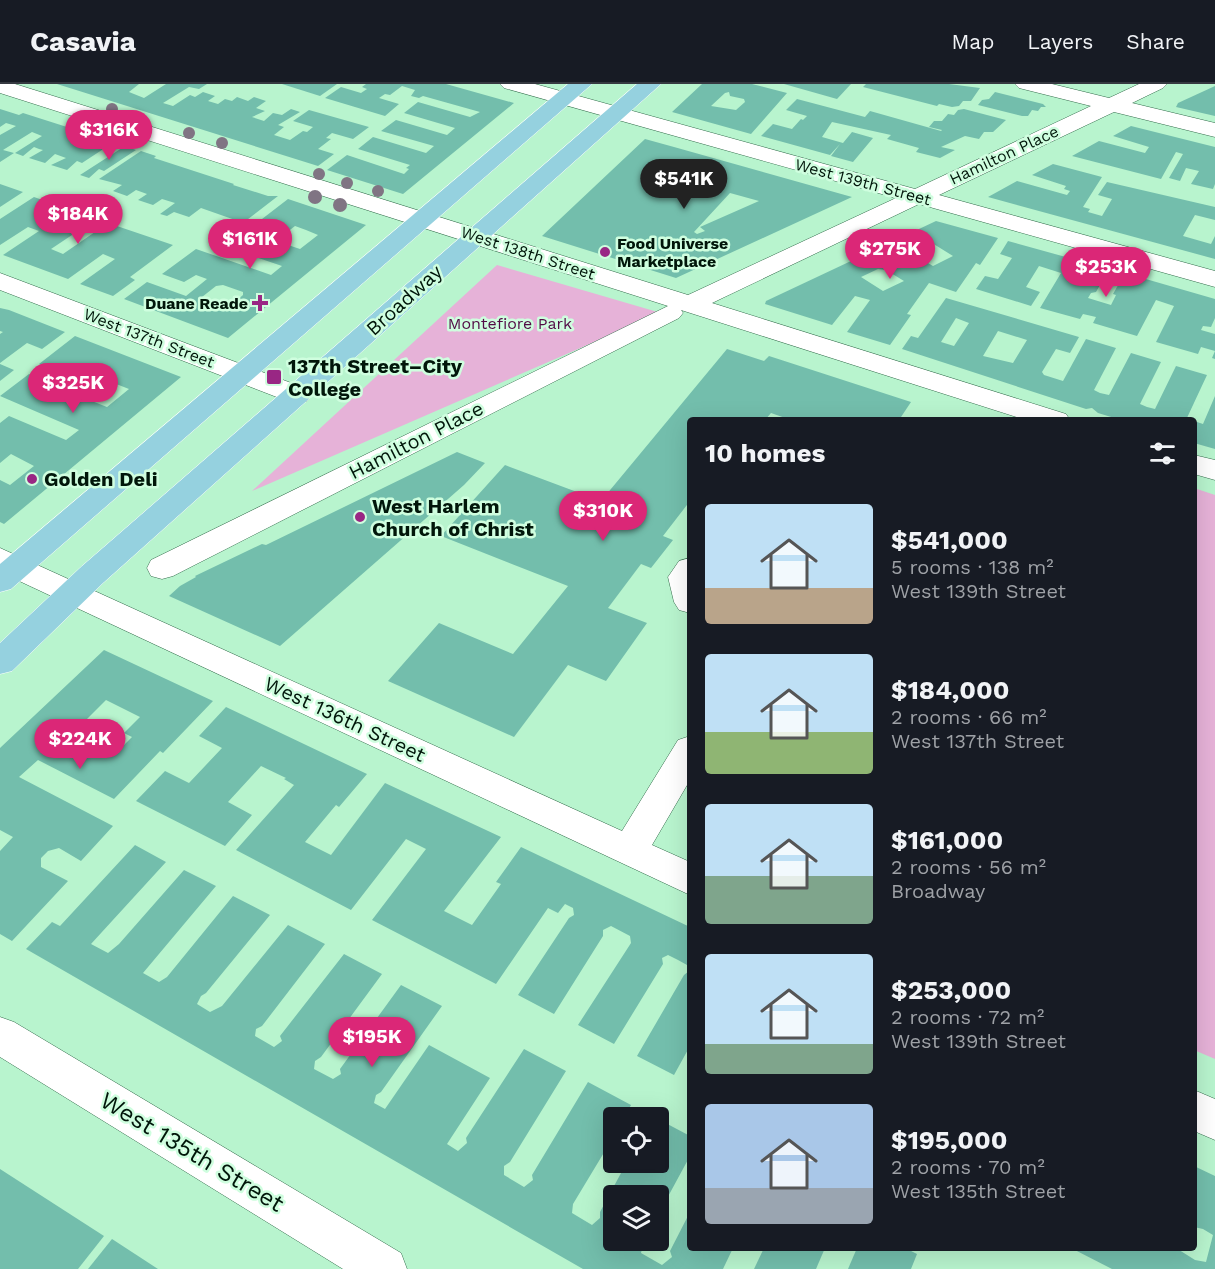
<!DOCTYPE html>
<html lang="en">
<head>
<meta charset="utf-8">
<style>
  body { margin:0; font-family:"Work Sans",sans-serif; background:#20242c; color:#f1f3f6; height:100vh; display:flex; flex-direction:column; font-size:22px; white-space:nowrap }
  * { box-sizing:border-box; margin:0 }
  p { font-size:20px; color:#9ea1a6 }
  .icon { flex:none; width:33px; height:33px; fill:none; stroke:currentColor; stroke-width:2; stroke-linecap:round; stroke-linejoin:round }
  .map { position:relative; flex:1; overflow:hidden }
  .drawer { position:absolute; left:687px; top:333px; width:510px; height:834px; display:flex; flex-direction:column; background:#171b24; border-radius:6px; box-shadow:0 6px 24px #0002 }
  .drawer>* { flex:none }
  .fabs { position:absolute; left:603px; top:1023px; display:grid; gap:12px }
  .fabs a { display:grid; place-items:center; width:66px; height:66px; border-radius:6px; background:#171b24; box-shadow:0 6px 24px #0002; font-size:30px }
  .price { position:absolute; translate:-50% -51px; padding:0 14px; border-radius:21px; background:#db2777; color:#fff; font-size:20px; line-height:39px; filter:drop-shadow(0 2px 3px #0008) }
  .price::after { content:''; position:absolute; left:50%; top:36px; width:18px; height:14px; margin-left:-9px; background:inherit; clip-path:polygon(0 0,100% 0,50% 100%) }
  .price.on { background:#222; color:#fff }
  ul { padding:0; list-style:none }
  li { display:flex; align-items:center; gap:18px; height:150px; padding:0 18px }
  li span { display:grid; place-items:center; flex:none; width:168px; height:120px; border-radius:6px; color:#555 }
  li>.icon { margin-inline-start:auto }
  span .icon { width:72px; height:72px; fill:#fffc; stroke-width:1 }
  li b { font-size:26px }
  h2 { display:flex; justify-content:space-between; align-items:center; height:72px; padding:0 18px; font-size:26px }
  header { display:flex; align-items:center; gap:36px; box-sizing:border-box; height:84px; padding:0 30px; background:#171b24; border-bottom:2px solid #363941 }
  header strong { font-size:28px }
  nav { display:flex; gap:33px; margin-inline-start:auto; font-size:21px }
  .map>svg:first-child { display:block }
  .green { fill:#e6b2d8 }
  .building { fill:#73beac; fill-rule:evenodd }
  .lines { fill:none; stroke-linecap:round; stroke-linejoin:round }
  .minor-casing { stroke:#346c4c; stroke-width:1 }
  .major-casing { stroke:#fff; stroke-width:1 }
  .minor { fill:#fff; fill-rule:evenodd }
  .major { fill:#95d1df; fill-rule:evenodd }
  .tree { fill:#807483 }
  .poi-dot { fill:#992784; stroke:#cffedf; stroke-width:2 }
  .labels { text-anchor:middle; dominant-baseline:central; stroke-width:5; stroke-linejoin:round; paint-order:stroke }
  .far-street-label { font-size:16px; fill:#01160a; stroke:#cffedf }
  .far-poi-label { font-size:16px; font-weight:bold; fill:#01160a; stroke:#cffedf; text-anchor:start }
  .far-park-label { font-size:16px; fill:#530c46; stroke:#cffedf }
  .street-label { font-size:20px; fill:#01160a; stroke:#cffedf }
  .poi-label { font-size:20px; font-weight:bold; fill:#01160a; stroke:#cffedf; text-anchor:start }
  .near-street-label { font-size:24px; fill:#01160a; stroke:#cffedf }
</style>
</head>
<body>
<header>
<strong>Casavia</strong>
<nav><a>Map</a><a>Layers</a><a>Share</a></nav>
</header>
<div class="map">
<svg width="1215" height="1185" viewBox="0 0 1215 1185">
  <rect width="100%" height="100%" fill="#b8f4ce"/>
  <g class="green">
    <path d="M497,181L661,229L252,407Z"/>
    <path d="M1194,404L1215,411V975L1194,966Z"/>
  </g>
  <g class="building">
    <path d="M57,0H139L129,8L144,14L166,0H207L199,5L189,3L163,19L173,22L190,11L195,13L203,8L215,12L208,17L218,20L225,15L232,17L237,13L248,17L254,13L266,17L256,24L265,27L252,33L264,37L273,29L282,31L291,25L300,28L278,41L284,43L274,51L290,56L303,47L307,48L313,43L293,37L309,26L369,43L353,55L332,49L326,54L331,55L318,65L334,70L318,82Z"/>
    <path d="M282,0H337L320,12Z"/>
    <path d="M366,0H446L514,19L403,110L327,86L347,71L404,90L409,85L406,84L410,81L358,65L373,53L426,69L434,62L381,47L396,36L447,51L455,44L404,29L418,18L470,33L480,28L423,12L419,14L411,12L415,6L402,2L390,11L385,10L379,14L399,20L385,32L325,14L341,3L361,9L367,5L362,3Z"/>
    <path d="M702,0H752L787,9L751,50L672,28ZM729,8L730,12L744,15L745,18L736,26L711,22L725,9Z"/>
    <path d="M784,0H851L837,15Z"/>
    <path d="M866,0H949L980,4L971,17H963L959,22L952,23L939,20L937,22L863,3Z"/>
    <path d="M1215,2V32L1176,23L1178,19Z"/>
    <path d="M995,8L1043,20L1046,23H1041L1038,27L1032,26L1028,32H1022L978,21L982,16L989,15Z"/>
    <path d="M797,15L865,33L870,27L941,47L942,46L929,43L934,37H942L948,30L954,31L958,26L964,25L1006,36L993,48H984L979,55L965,52L941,63L955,66L940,74L916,68L919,64L887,55L891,51L832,38L822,53L843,59L852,48L873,54L853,78L831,72L840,60L830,71L761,52L773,40L792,45L801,35L803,36L807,32L786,26Z"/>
    <path d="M0,25L19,31L23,29L114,58L82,79L77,77L67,86L51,81L66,74L55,70L45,79L29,74L43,66L39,65L34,63L23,72L15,69L42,52L32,48L3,66L14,69L0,78V51L16,42L6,39L0,43Z"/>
    <path d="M1131,42L1215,63V100L1213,105L1191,100L1199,87L1186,84L1180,97L1169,94L1183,70L1176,68L1161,95L1072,72L1099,57L1145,69L1149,63L1113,52Z"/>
    <path d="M645,55L674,63L852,113L676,194L542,152ZM730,109L759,117L700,143L705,147L697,150L694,148Z"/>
    <path d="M125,62L136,66L104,87L99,85L89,94L80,91Z"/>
    <path d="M141,67L156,72L154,74L234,100L233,101L268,112H278L235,145L229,143L238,137L201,124L189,133L174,128L167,132L160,130L175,119L162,115L153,121L138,116L147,110L136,106L127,112L113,107L122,101L99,95Z"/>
    <path d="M1053,80L1102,93L1083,123L1090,125L1088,128L1102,132L1112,115L1098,111L1107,98L1215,123V136L1195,131L1183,152L1211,160L1215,152V175L988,113L1017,97L1067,111L1070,107L1064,105L1066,102L1032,91Z"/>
    <path d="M0,100L23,108L0,123Z"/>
    <path d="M34,113L96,135L51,165L63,170L108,139L173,161L130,193L135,196L113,212L80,200L115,175L103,170L68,195L3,171L39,147L28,143L0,161V135Z"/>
    <path d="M288,115L366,141L228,254L124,215L147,198L186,212L207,195L196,191L184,198L162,190L196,165L271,191L282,182L229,164L256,143L264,146L274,138L262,135ZM295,142L306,146L318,151L300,165L276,157ZM223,201L243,208V211L229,223H223L203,216L202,213L216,202Z"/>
    <path d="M936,137L998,154L980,181L976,179L956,208L929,199L907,230L911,231L890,261L847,248L870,216L855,212L832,241L765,220L766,217ZM932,159L953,172L933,182L916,172L915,167ZM878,185L886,186L904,197L883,207L861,193Z"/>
    <path d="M1008,157L1109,185L1096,208L1091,209L1088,214L1111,221L1116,211L1113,210L1125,189L1215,215V234L1211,243L1203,242L1201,246L1215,250V275L1212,274L1215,267L1201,263L1198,270L1156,258L1174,222L1156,216L1137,252L1093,239L1096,233L1083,230L1080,235L1040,224L1061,189L1039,182L1026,203L1040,208L1031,222L976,205L985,192L998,195L1012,174L1000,170Z"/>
    <path d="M946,214L1079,253L1070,269L1056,265L1042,288L1044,291L1063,297L1086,255L1116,264L1094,306L1100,309L1109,311L1131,269L1161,278L1140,320L1147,323L1155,325L1176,282L1207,291L1186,336H1121L1098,329L1092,324L1086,325L902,265L911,252L918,254ZM956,234L969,239L954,262L941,258ZM998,247L1027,256L1013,279L983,272Z"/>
    <path d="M0,224L9,226L65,248L42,265L27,259L0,279V250L3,248L0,247Z"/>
    <path d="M75,252L181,293L4,440L0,438V396L10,401L34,382L11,370L0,379V339L9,332L66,356L79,346L0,312L29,290L59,302L76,288L68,285L63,289L39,280ZM106,296L129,305L107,323L84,314L85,310Z"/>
    <path d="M727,265L764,277L769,272L911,318L899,336H791L771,329L765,336L754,333L752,336H690V417L663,452L673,456L651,484L641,480L608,524L647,539L606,597L568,581L514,653L388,597L439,539L513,570L568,502L441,452L505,381L601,417Z"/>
    <path d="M0,280L14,286L0,297Z"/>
    <path d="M1215,312V365L1194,359V337L1203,340Z"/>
    <path d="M457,368L485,379L464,401L280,562L169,512L180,502L196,493L195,492L262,460L266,461Z"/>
    <path d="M104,566L213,617L163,669L160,667L114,715L38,676L19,693L113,742L81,777L59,764L48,767L41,774V783L68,797L12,857L0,850V767L13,753L0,746V664ZM106,616L140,633L124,649L132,653L120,665L78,644Z"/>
    <path d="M226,623L367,690L339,723L336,721L305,758L331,771L385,699L501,753L444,827L472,841L501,800L496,798L521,763L690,843V962L674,991L637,972L684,891L689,887L687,881L678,876L668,871L662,874L663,880L614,960L578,941L631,859L630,852L611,842L603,846V852L554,930L518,911L569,834L574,831L573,824L565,820L558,829L548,824L496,900L372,836L426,765L406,755L351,826L236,766L294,701L284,695L286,694L261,682L228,718L252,731L225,762L136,717L165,687L189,699L222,664L199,652Z"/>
    <path d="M135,761L166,778L91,860L108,869L119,860L184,786L216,802L143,889L159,898L167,893L233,812L270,831L206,909L201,912L197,920L210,928L222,922L288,841L325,860L262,942L256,945L255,952L274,963L282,957L280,952L344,870L382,890L321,973L315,977L314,985L333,995L341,990L340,985L401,901L442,922L381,1008L376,1011L374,1019L385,1025L429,961L490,994L447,1060L458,1067L467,1059L466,1054L524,965L566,987L510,1078L504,1082V1091L524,1103L533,1096L532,1091L588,998L631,1021L624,1034H614V1052L573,1120L572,1129L592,1141L600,1134V1128L627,1078H658V1035L690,1052V1072L658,1131V1112H614V1156H644L641,1169L662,1181L672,1173L670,1167L690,1128V1164H733L723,1185H583L26,865L52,838L60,842Z"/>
    <path d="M1194,1082L1215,1092V1185H1112L1071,1164H1176L1195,1176L1206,1178L1213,1151L1203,1145L1194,1143Z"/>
    <path d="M0,1085L104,1152L78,1185H0Z"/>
    <path d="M112,1155L158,1185H88Z"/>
    <path d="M764,1164H825L816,1185H754Z"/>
    <path d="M857,1164H905L917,1170L911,1185H848Z"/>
  </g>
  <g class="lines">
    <defs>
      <g id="minor">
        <path d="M0,0H15L688,211L896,114L504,4L500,0H535L915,105L1091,22L1019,4L1015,0H1052L1109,14L1139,0H1167L1163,4L1132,19L1215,39V53L1114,28L939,111L1215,187V203L919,120L712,219L1066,330L1070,336H1026L681,226L683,229L679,234L173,492L162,495L151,492L147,484L151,476L668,222L0,9Z"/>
        <path d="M0,189L307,305L311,311L307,317L297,320L287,317L0,206Z"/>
        <path d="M1194,371L1215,376V396L1194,390Z"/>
        <path d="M0,464L622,747L678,656L690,652V696L652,761L690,778V811L0,488Z"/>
        <path d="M690,474V529L679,526L674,518L668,493L679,477Z"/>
        <path d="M0,933L14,938L401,1169L407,1185H343L0,973Z"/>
        <path d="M1194,1006L1215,1015V1056L1194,1047Z"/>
      </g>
      <g id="major">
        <path d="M568,0H592L11,505L0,508V480Z"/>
        <path d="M637,0H661L103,499L12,587L0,590V559L81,483Z"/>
      </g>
    </defs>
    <use href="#minor" class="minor-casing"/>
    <use href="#major" class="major-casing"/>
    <use href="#minor" class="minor"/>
    <use href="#major" class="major"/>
  </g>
  <g class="tree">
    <circle cx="112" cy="25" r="6"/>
    <circle cx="189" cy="49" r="6"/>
    <circle cx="222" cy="59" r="6"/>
    <circle cx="319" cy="90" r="6"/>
    <circle cx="347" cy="99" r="6"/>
    <circle cx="378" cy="107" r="6"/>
    <circle cx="315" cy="113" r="7"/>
    <circle cx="340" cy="121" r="7"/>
  </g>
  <g class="poi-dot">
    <circle cx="605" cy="168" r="6"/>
    <path d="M257 210h6v6h6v6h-6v6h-6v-6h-6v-6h6z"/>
    <rect x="266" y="285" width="16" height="16" rx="3"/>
    <circle cx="32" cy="395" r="6"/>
    <circle cx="360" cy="433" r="6"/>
  </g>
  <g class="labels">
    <g class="far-street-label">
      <text transform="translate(1004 71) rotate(-25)">Hamilton Place</text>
      <text transform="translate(863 98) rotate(15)">West 139th Street</text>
      <text transform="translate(528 169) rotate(18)">West 138th Street</text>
      <text transform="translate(149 254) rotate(21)">West 137th Street</text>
    </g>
    <g class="far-poi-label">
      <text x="617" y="159">Food Universe<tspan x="617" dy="18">Marketplace</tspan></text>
      <text x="248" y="219" text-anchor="end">Duane Reade</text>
    </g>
    <g class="far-park-label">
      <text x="510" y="239">Montefiore Park</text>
    </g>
    <g class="street-label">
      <text transform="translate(404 216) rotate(-42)">Broadway</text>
      <text transform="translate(416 356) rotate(-27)">Hamilton Place</text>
      <text transform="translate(345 635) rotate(25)">West 136th Street</text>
    </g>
    <g class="poi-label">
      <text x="288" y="282">137th Street–City<tspan x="288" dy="23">College</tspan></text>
      <text x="44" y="395">Golden Deli</text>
      <text x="372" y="422">West Harlem<tspan x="372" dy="23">Church of Christ</tspan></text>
    </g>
    <g class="near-street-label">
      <text transform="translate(192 1068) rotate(31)">West 135th Street</text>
    </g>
  </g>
</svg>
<div class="fabs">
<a><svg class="icon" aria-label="locate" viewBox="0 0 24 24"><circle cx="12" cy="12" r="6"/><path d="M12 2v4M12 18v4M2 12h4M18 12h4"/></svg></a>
<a><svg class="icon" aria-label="layers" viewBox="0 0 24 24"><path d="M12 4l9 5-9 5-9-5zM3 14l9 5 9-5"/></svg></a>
</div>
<b class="price" style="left:109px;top:77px">$316K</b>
<b class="price on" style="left:684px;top:126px">$541K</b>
<b class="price" style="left:78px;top:161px">$184K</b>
<b class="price" style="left:250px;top:186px">$161K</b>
<b class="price" style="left:890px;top:196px">$275K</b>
<b class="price" style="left:1106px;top:214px">$253K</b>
<b class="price" style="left:73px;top:330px">$325K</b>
<b class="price" style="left:603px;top:458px">$310K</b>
<b class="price" style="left:80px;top:686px">$224K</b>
<b class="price" style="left:372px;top:984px">$195K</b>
<section class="drawer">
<h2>10 homes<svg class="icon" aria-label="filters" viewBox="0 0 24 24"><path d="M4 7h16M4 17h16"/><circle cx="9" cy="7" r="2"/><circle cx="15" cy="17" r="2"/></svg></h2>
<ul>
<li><span style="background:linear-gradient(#bfe0f5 70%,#b9a48a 0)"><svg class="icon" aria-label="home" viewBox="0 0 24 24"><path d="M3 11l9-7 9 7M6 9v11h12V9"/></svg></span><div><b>$541,000</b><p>5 rooms · 138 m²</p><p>West 139th Street</p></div></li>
<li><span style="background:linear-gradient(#bfe0f5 65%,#8fb573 0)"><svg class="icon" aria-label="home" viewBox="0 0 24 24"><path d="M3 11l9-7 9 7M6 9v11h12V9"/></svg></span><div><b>$184,000</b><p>2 rooms · 66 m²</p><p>West 137th Street</p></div></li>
<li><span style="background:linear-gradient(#bfe0f5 60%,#7fa58c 0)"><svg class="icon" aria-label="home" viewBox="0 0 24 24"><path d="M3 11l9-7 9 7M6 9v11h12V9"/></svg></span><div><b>$161,000</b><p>2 rooms · 56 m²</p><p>Broadway</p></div></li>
<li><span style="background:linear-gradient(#bfe0f5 75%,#7fa58c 0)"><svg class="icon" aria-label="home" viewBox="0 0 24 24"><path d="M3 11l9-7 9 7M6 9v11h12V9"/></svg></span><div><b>$253,000</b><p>2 rooms · 72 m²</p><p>West 139th Street</p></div></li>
<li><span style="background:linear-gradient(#a9c7e8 70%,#9aa5b1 0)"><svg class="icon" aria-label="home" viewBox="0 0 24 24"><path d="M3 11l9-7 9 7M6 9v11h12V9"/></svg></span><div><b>$195,000</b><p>2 rooms · 70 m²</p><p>West 135th Street</p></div></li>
</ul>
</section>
</div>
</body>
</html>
